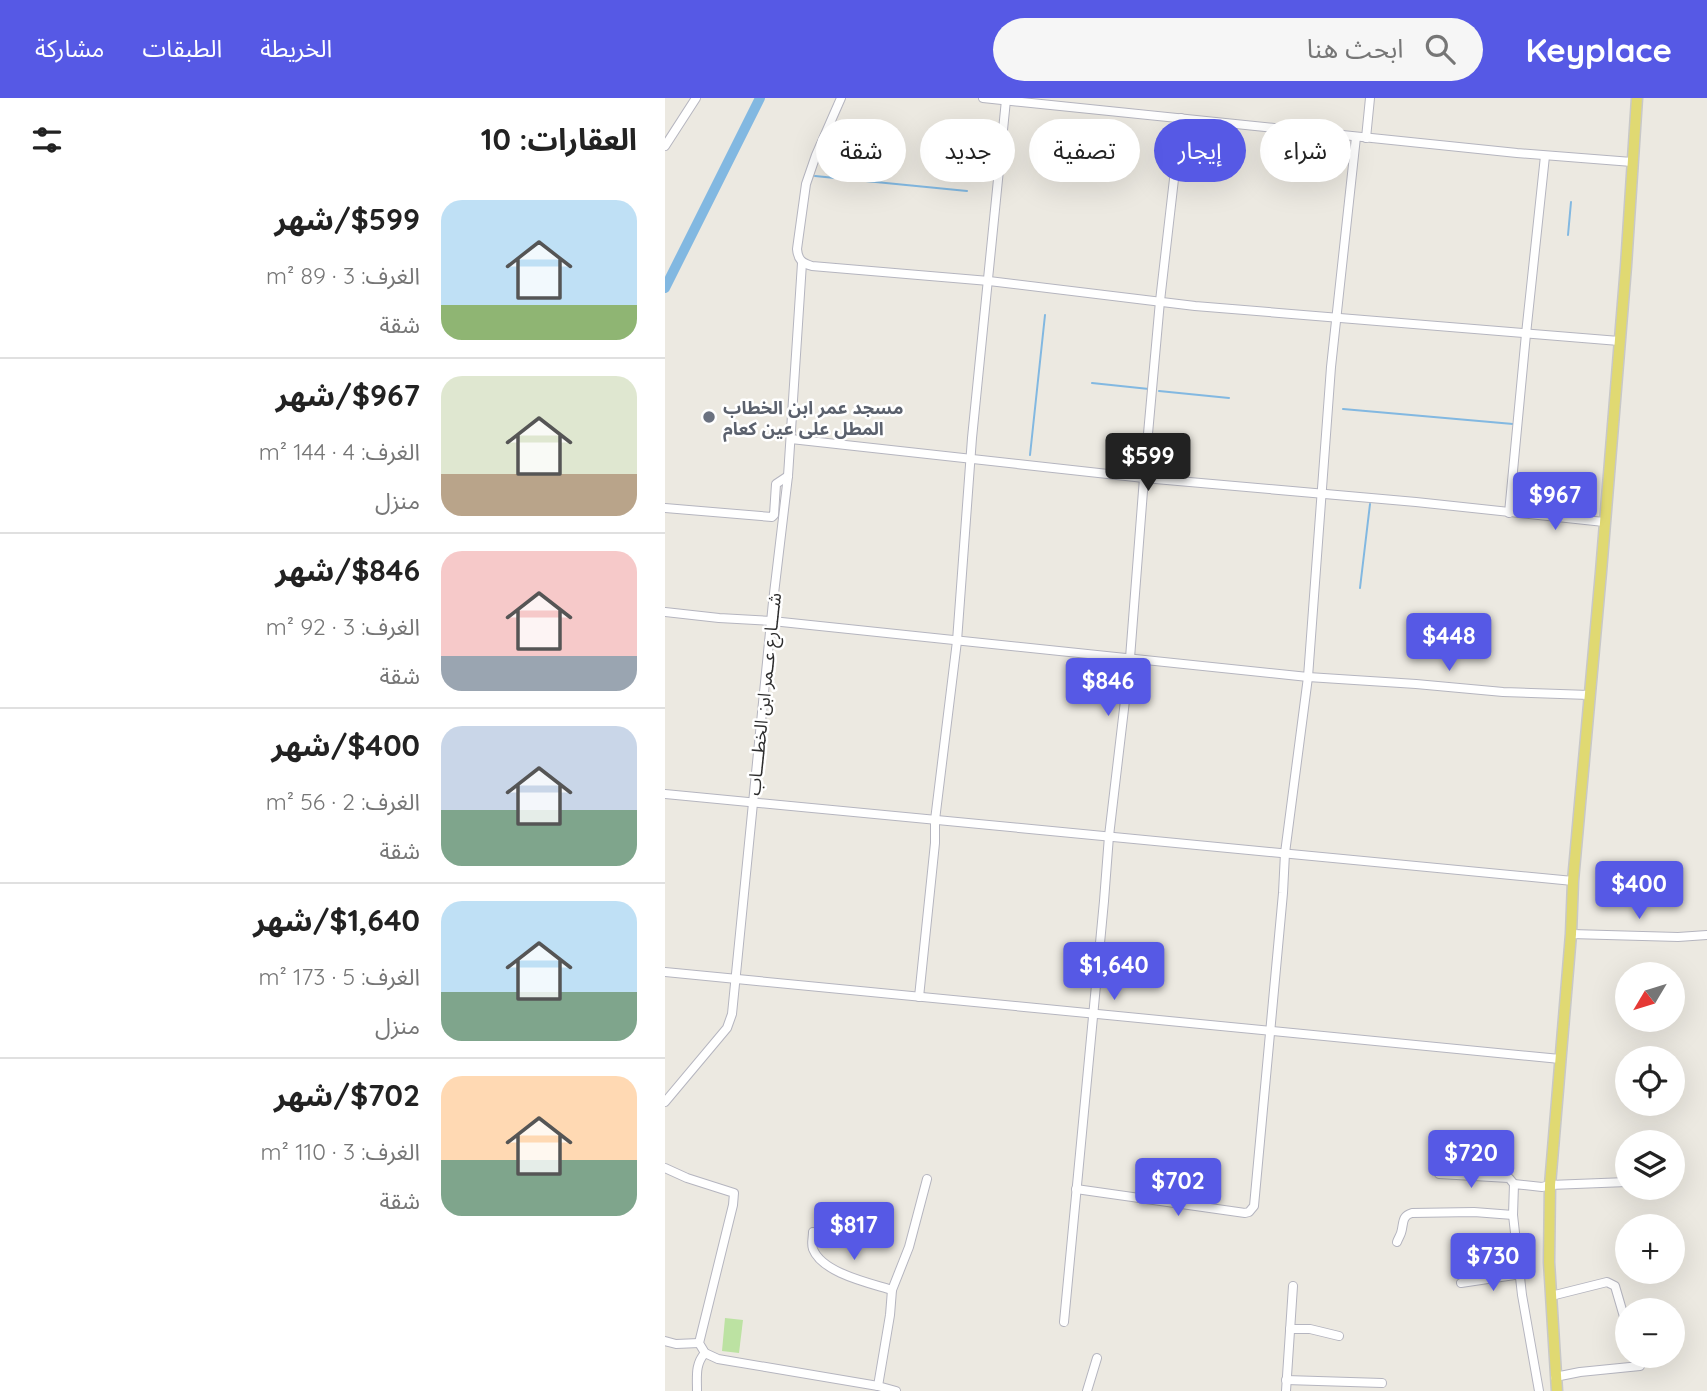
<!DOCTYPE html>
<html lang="ar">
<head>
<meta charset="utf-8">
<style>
  body { margin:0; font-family:Quicksand,"Noto Sans Arabic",sans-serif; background:#f6f6f6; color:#222; direction:rtl; height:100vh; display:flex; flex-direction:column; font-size:26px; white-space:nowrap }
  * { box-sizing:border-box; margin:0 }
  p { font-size:23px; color:#767676 }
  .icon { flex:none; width:38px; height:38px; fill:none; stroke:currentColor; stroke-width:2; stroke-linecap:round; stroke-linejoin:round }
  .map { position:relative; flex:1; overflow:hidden; direction:ltr }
  .details { display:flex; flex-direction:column; background:#fff; width:665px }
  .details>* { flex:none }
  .hud { position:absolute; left:21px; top:21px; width:665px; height:63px; direction:rtl; display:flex; gap:14px }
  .needle { width:46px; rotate:232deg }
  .fabs { position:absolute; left:950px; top:864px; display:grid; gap:14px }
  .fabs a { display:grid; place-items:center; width:70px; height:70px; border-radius:50%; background:#fff; box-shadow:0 7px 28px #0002; font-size:35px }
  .price { position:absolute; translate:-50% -60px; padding:0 16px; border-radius:7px; background:#5659e5; color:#fff; font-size:23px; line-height:46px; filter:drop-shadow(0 2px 4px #0008) }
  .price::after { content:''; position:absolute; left:50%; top:42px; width:21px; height:16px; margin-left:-10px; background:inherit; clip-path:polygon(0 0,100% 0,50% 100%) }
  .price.active { background:#222; color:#fff }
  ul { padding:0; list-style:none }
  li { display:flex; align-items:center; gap:21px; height:175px; padding:0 28px }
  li+li { border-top:2px solid #e0e0e0 }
  li span { display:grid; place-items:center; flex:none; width:196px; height:140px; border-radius:21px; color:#555 }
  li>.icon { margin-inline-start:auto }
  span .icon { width:84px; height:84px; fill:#fffc; stroke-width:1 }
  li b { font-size:30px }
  h2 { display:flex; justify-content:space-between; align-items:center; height:84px; padding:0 28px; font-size:30px }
  .chip { padding:0 24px; border-radius:32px; background:#fff; box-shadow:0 7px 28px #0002; font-size:24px; line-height:63px }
  .chip.active { background:#5659e5; color:#fff }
  header { display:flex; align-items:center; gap:42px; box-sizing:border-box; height:98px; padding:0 35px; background:#5659e5; color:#fff }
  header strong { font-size:33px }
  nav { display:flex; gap:38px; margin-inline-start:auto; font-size:24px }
  .search { width:490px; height:63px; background:#f6f6f6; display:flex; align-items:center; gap:18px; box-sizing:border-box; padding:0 24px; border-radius:38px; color:#767676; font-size:26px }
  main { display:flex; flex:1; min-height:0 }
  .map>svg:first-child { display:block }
  .pitch { fill:#bce2a2 }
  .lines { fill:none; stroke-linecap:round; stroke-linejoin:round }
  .stream { stroke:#82b8e1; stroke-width:2 }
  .river { stroke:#82b8e1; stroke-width:10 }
  .minor-casing { stroke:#b5b5bf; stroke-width:10 }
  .major-casing { stroke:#c8c8c8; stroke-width:13 }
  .minor { stroke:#fff; stroke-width:8 }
  .major { stroke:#e0d972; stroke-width:10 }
  .worship-dot { fill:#6b7280; stroke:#fff; stroke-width:2.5 }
  .labels { text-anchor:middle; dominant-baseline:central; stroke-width:5; stroke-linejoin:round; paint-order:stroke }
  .worship-label { font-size:18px; font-weight:bold; fill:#5b616d; stroke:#fff; text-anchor:start }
  .street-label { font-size:18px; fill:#2d2d2d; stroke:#fff }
</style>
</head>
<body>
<header>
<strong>Keyplace</strong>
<div class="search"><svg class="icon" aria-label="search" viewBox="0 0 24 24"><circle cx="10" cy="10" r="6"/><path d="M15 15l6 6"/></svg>ابحث هنا</div>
<nav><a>الخريطة</a><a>الطبقات</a><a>مشاركة</a></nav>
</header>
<main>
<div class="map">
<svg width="1042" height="1293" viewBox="0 0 1042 1293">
  <rect width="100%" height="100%" fill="#ece9e1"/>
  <path class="pitch" d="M60,1220L78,1222L74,1255L57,1253Z"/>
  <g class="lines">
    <g class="stream">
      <path d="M150,78L302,93"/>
      <path d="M903,137L906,104"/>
      <path d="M427,285L484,291"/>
      <path d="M494,293L564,300"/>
      <path d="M678,311L848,326"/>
      <path d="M365,357L380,217"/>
      <path d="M695,490L705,406"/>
    </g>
    <path class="river" d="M0,190L95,0"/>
    <defs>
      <g id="minor">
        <path d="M176,0L151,57L141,86L132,151C133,162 137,165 147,168L324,183L530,208L954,243"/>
        <path d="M318,0L852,55L967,64"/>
        <path d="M701,40L705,0"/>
        <path d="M0,48L31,0"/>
        <path d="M126,341L479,380L751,404L939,424"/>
        <path d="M0,410L107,419L109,417L111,386L123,378"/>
        <path d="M844,415L861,236L880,58"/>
        <path d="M0,514L54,520L107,523L643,579L751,586L838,594L924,597"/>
        <path d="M0,696L908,783"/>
        <path d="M906,836L1013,839L1042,837"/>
        <path d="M0,874L895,961"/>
        <path d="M254,899L270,745V722L292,543L307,340L341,2"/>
        <path d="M0,1004L62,930L67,916L108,504L123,378L137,165"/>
        <path d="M0,1070L22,1080L69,1095L68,1107L34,1245L40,1255L53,1261L213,1288L231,1293"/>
        <path d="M774,1076L844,1080L849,1086"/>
        <path d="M411,1091L580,1115L584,1114L589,1108L618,795L620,755L643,579L666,269L691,39"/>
        <path d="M148,1134C148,1140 146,1146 148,1151C157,1175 205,1185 227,1192"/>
        <path d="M732,1144C733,1141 735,1138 736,1135C739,1126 736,1118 747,1115L809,1114L848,1117"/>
        <path d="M796,1185L856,1176"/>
        <path d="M886,1198L942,1184L950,1188L962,1229"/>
        <path d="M399,1224L439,803L444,738L465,560L479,380L495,203L516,20"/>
        <path d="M625,1231H645L674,1238"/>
        <path d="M0,1243L11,1246L34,1245"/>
        <path d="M890,1279L915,1274L975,1268"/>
        <path d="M621,1282L717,1285"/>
        <path d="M213,1288L225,1217L227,1192L244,1149L262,1081"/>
        <path d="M32,1293C32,1278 30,1266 40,1255"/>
        <path d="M422,1293L432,1260"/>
        <path d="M621,1293L628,1188"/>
        <path d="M874,1293L857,1197L848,1117L849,1086L877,1089L885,1087L962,1084"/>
      </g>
      <path id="major" d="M892,1293L884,1164L885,1087L906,836L908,783L936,474L961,168L972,0"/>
    </defs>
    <use href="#minor" class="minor-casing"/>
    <use href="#major" class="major-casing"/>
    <use href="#minor" class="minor"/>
    <use href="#major" class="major"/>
  </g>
  <circle class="worship-dot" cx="44" cy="319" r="7"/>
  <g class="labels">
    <g class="worship-label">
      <text x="58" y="309">مسجد عمر ابن الخطاب<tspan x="58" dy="21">المطل على عين كعام</tspan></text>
    </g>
    <g class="street-label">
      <text transform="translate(99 596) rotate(-84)">شــــارع عــمر ابن الخطــــاب</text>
    </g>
  </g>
</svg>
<div class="fabs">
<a><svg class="needle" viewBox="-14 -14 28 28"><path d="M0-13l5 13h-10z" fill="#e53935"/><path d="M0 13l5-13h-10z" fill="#767676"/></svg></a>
<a><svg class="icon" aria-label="locate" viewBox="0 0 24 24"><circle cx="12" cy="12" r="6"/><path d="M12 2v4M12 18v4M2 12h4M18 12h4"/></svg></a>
<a><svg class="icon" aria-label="layers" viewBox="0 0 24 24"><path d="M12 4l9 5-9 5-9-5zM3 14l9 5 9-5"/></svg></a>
<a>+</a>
<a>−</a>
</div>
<b class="price active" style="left:483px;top:395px">$599</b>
<b class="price" style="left:890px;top:434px">$967</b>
<b class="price" style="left:784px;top:575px">$448</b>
<b class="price" style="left:443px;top:620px">$846</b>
<b class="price" style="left:974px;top:823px">$400</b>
<b class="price" style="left:449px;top:904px">$1,640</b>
<b class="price" style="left:806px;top:1092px">$720</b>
<b class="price" style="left:513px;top:1120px">$702</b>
<b class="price" style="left:189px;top:1164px">$817</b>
<b class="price" style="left:828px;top:1195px">$730</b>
<div class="hud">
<a class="chip">شراء</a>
<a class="chip active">إيجار</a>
<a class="chip">تصفية</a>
<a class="chip">جديد</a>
<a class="chip">شقة</a>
</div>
</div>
<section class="details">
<h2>العقارات: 10<svg class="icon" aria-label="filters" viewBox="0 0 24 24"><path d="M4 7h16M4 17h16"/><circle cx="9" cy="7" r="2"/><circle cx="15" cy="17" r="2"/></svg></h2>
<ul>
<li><span style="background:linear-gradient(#bfe0f5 75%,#8fb573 0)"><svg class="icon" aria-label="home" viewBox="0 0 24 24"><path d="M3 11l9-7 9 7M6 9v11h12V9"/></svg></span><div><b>$599/شهر</b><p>الغرف: 3 · 89 m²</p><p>شقة</p></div></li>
<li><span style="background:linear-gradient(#dfe7d0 70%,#b9a48a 0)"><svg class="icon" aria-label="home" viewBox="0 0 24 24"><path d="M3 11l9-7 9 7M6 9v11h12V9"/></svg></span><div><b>$967/شهر</b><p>الغرف: 4 · 144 m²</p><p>منزل</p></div></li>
<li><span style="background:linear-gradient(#f6c9c9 75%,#9aa5b1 0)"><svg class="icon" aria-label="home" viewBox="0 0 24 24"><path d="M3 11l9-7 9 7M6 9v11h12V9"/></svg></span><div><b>$846/شهر</b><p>الغرف: 3 · 92 m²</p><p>شقة</p></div></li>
<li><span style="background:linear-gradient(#c9d6e8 60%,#7fa58c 0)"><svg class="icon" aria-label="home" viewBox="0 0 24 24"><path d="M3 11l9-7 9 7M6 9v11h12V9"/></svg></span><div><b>$400/شهر</b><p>الغرف: 2 · 56 m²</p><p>شقة</p></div></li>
<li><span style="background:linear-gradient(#bfe0f5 65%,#7fa58c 0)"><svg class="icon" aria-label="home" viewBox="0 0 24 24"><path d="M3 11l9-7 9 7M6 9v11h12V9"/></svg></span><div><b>$1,640/شهر</b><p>الغرف: 5 · 173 m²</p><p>منزل</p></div></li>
<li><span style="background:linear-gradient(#ffd9b3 60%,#7fa58c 0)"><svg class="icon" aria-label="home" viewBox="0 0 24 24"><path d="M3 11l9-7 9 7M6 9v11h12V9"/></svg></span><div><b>$702/شهر</b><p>الغرف: 3 · 110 m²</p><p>شقة</p></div></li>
</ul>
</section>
</main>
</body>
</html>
